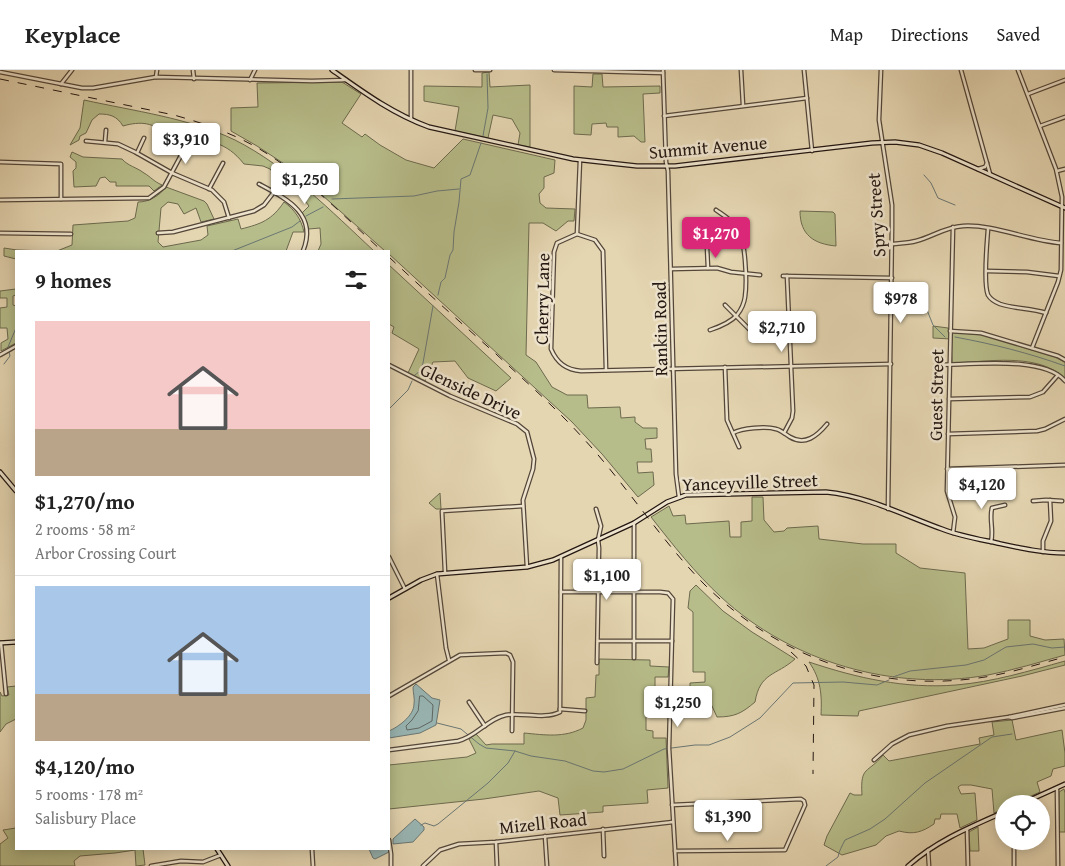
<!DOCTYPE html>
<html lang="en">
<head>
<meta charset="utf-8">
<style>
  body { margin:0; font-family:"Gentium Book Plus",serif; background:#f6f6f6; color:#222; height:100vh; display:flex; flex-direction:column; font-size:19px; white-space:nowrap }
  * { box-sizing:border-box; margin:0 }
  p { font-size:16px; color:#767676 }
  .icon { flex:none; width:28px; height:28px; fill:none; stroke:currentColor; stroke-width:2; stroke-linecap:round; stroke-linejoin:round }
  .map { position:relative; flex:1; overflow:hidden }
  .drawer { position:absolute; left:15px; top:180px; width:375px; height:600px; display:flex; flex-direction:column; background:#fff; border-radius:0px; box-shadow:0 2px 12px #0003 }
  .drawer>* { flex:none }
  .tools { position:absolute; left:995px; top:725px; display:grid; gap:10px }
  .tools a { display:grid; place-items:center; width:55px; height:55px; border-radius:50%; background:#fff; box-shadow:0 2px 12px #0003; font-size:25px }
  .price { position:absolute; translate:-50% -42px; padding:0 11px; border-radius:5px; background:#fff; color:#222; font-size:16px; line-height:32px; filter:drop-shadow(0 1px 2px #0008) }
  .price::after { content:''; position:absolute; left:50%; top:30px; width:15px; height:11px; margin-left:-8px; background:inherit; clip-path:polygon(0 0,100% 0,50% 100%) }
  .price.active { background:#db2777; color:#fff }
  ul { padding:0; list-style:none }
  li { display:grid; align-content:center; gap:10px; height:265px; padding:0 20px }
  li+li { border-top:1px solid #e0e0e0 }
  li span { display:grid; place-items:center; height:155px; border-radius:0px; color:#555 }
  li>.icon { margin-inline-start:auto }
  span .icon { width:90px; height:90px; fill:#fffc; stroke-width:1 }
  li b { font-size:21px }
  h2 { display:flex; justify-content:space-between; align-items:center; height:60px; padding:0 20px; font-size:21px }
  header { display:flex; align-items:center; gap:30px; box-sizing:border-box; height:70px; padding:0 25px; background:#fff; border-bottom:1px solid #e0e0e0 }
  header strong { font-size:24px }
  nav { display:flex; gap:28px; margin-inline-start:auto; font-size:18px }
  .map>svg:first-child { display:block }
  .green { fill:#b7bd8a; stroke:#6c6a4e }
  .water { fill:#99b7b6; stroke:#697774 }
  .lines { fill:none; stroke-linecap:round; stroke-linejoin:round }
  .shore { stroke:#5e6664; stroke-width:1 }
  .stream { stroke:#697774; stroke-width:1 }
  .minor-casing { stroke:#534639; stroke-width:5 }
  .tertiary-casing { stroke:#534639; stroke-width:5 }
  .secondary-casing { stroke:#221611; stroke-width:5.5 }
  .minor { stroke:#eee4cd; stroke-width:2.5 }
  .tertiary { stroke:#eee4cd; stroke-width:2.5 }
  .secondary { stroke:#eee4cd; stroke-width:3 }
  .rail { stroke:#221611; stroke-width:1; stroke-dasharray:9 9; stroke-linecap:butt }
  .labels { text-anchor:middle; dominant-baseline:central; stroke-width:5; stroke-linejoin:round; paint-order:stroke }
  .street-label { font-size:18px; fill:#221611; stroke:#eee4cd }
</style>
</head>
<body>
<header>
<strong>Keyplace</strong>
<nav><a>Map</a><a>Directions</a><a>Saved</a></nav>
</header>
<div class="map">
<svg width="1065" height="796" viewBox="0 0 1065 796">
  <rect width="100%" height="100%" fill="#e5d6b2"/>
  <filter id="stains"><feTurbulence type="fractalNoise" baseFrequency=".004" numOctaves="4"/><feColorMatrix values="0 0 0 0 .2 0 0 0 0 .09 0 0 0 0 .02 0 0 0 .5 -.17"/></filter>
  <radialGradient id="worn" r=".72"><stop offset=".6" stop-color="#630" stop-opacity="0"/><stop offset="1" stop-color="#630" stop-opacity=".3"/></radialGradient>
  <g class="green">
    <path d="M489,2L490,17L530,15V77L518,75L520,63L512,49L493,45L488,68L455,61L459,37L424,31V16L482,17V3Z"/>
    <path d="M593,4H602L603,17L660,16V23L643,24L645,72H641L634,66L618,67V57H607L606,53L592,54L591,65L574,64V16L592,17Z"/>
    <path d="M342,12L361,24L342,53L362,67L365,64L380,75L406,90L434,98L463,69L555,90L554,103L544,107V118L539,124L540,133L546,138L575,139L574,151H568L556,161L543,153H529L526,285L536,292L552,317L567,325H587L588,338L620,337L621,348L635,347V352L643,358H657V368L645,369L646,379H651L652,392H637L638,403L653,402L654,415L638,427L602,384L572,352L389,184V181H385L295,101L257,76L231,61V38L258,37L257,13Z"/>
    <path d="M84,30C134,41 189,48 235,70C288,97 331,141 374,181H318L321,174L320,158L309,159L302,143L309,136L302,127L275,105L270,99L263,96L244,94C225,70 211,74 184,62C174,66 171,70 166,79L161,77L166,66C155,52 140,51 123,56C117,46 110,44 99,44L92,50L86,63L80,66L79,70L70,75L80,58Z"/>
    <path d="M72,82L83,87L122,89C128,96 136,97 144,103C151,107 153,111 162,115L154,121L149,116H116V112H110L105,107L100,108L96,116L74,117L73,101L76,98V92L70,87Z"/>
    <path d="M166,117L204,131L207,134L214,149L201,152L196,138L184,144L178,134L168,132L161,138L158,172L163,177L201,170L208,165L207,156L238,149L241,159C261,154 272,150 284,132C295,140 301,149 304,162H293L286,181H57L72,175L73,155L128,151L135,148L138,132C149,132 159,126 166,117Z"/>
    <path d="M800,141L833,142L835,144L836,176C814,174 800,165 800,141Z"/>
    <path d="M4,178L17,180L47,181H16V189L4,186Z"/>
    <path d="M389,195L511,308L496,321L468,308L455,291L433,292L425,311L408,303L419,279L392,263L394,257L389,254Z"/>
    <path d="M16,219V225L13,226V235L16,236V273L1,281V273L8,269L7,258H0V238L7,237V228H0V221Z"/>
    <path d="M933,256L948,258L949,262L983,265L1055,287L1065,292V308C1036,282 988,292 952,293L951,269L933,268Z"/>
    <path d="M440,423L441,439H436L429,433Z"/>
    <path d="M752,427H763L764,450L774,462L784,461L787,458L818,456L819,469L863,474H896V483L920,498L965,503L968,579L984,578L1008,569V550H1030V566L1045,570L1064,569L1065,585C1040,592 1014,600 988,605C894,622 791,592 721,527C695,503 673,475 651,447L669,436L673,446L685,445L686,454L729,451L730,467H741V452L752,451Z"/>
    <path d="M696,515L723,541L752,562L795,589C776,606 760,602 755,632C742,643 735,647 717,647L711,634L710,623L690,625V613L705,612V602H693V542L688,538L690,521Z"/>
    <path d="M599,589L650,590V596L669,597L668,607H655V619L650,623V630H667V642H646V660L653,661V668H666L668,718L647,720L648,733L603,736V742L560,745L558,728L539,721L484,729L389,739V695L467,687L476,683L469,669L476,664L486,675L492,674H524V663C545,665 564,668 583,658L586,650V628L595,627L596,605H599Z"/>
    <path d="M1065,591V595L1022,606L859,641L858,646L821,645C822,625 821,609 809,592C857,608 905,619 956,615C993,612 1029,601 1065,591Z"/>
    <path d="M16,616V649L6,654L0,662V622L2,626L9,625L7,617Z"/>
    <path d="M1012,650L1016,670L1062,660L1065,683V696L1053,699L1051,706L1037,712L1040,722L1013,734H1004V738L994,743L992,719L971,715H961L958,717L961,724L975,723L977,750L960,758L957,744H941L940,749H935L934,754C922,762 914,765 899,761L886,766L876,775L842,785L824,775L827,766L850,723L854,725H862C860,695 868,704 883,685L889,691L980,674L979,668L994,665L992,652Z"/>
    <path d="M1064,719L1065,723V762H1059V722Z"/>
    <path d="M978,757L979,781H970L969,762Z"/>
    <path d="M16,758V779H143L145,795L136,796L135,780L115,783L80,786L74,791L75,796H0V774L8,768L3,760Z"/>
  </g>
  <g class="water">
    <path d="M416,614L432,628L440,630L436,655L420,663L389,668V661C398,657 414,646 414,634C415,629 413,623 413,617Z"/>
    <path d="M415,749L424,757V760L413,772L393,774V769Z"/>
    <path d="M369,779H389V782L375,789L373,788Z"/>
  </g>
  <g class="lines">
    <path class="shore" d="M420,626H423L433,635L432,651L419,658L407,660L406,656L412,650L418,641Z"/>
    <g class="stream">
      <path d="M483,66L488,38L487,4"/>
      <path d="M924,105L931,113L938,128L955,135"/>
      <path d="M332,129L414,126L437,121L459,119"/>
      <path d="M306,146L323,137"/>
      <path d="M232,181L292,157L300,151"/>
      <path d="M438,225L441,212L445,208L450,185L453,180L454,162L459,132L461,109L470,105L481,73"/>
      <path d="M927,240L933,255L945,267"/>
      <path d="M955,267C993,274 1029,283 1065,296"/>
      <path d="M8,277L16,258"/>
      <path d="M4,294L10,286L9,282"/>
      <path d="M415,305L420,301L423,293L433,236"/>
      <path d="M389,339L408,320L412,311"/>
      <path d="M893,607L910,601L966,595L984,590L1006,577L1033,574L1052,578L1065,577"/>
      <path d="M437,653L461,659L479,674L486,678L515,681L531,686L565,691L593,701L604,702L623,699L664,679L695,675H709L730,667L760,648L793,613L843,612L877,615L889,610"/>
      <path d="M421,755L425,753L434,756L438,754L488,713L508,693L515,681"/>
      <path d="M826,796L838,787C839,781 842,776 845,770L870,759L885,749L925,713L992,667L1012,664"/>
    </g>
    <defs>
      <g id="minor">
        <path d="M193,0L194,9"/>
        <path d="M411,0V49"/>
        <path d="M475,0H490"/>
        <path d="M554,0L663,3"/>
        <path d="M741,0L743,35"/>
        <path d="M804,0L812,81"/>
        <path d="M881,0L879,50L892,135V156L888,439"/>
        <path d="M1018,0L1056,99L1062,127L1061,200L1058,212L1032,278"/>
        <path d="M0,2L82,18H93L156,7L312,11L346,10"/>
        <path d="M156,7L157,0"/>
        <path d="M250,10L255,0"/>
        <path d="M61,14L72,0"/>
        <path d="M1028,24L1065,10"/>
        <path d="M664,46L807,28"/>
        <path d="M1040,56L1065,47"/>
        <path d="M86,71L118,74L135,82L172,103L212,120L224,132L229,148"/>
        <path d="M105,72L106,60"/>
        <path d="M137,83L144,68"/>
        <path d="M580,90L577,164L557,173L554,182L551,279C557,293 566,300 581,301L891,294"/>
        <path d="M0,92L61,94V129"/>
        <path d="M1057,101L1065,99"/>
        <path d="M259,114C287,129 318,144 303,181"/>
        <path d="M209,119L223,93"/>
        <path d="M0,130L149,128L164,117L185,78"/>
        <path d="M953,157L947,421L955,447L953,463"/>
        <path d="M988,159C987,174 983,213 988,225C991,230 995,232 1000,234C1015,239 1030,238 1046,243"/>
        <path d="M0,163L71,164"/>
        <path d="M158,163L173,162L254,141L264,135L274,122"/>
        <path d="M577,164L595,170L603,181L606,300"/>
        <path d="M893,174C900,173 909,173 916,171C932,167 945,157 963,156C993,154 1030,171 1061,173"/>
        <path d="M707,177L708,198"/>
        <path d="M671,199L717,198L731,202L760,205"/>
        <path d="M987,201L1027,202L1059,206"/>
        <path d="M783,206L892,208"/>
        <path d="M725,235L749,259"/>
        <path d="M710,260C719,257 730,253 737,245C741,240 744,234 745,227C747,213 746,169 737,158C732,150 723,145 716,140"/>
        <path d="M950,261L981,263L1058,286L1065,290"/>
        <path d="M0,285L16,276"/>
        <path d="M389,295L450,326L517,354L527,362L534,389L533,399L523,430L527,497"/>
        <path d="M936,295C969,295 1043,285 1065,311"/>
        <path d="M725,297L727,350L739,377"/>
        <path d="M949,329L1030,327L1043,322L1058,305"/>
        <path d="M733,363C742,358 766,356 776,359C781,360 785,364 790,367C805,376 817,366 827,354"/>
        <path d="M784,363L792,348L793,341L787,206"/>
        <path d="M948,364L1037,361L1045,359L1065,349"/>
        <path d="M947,399L1065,395"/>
        <path d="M1033,431L1046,430L1062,431"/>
        <path d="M596,439L601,456L598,470L599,478L597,593"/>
        <path d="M634,453V588"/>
        <path d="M991,472C994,460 989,449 992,438L1005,435"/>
        <path d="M1043,482V471L1051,451L1050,430"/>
        <path d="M389,487L405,519"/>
        <path d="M445,502L442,441L523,436"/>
        <path d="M437,504L446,578L449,590"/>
        <path d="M561,522H660L668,523L673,529L669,678L676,796"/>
        <path d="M598,571H672"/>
        <path d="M1,573L6,624"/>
        <path d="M389,626L460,585L506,583L510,585L513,592L512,661"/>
        <path d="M469,632L485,656"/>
        <path d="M560,639L561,487"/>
        <path d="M560,639L585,641"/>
        <path d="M1009,647L1012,648L1065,638"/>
        <path d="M389,680L458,671C476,667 487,649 506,645C523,642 544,650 560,642V639"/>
        <path d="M874,690L892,674L909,665L947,656L1009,647L1065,635"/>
        <path d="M1057,718L1058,796"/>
        <path d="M672,735L801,729L804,731L805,735L785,780H783L675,781"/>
        <path d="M603,759L604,786"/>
        <path d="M967,759L968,796"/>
        <path d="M545,766L547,796"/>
        <path d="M389,770L391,784V796"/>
        <path d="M1014,771V796"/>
        <path d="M496,772L497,796"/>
        <path d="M312,779L313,796"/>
        <path d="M928,780L929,796"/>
        <path d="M151,796L181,791L203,792L221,785"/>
        <path d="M423,796L440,780L459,774L496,772L673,752"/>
      </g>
      <g id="tertiary">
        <path d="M663,0L666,92L668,101L676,404L679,427"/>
        <path d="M961,0L990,104"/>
        <path d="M978,99L985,97L987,93"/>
      </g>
      <g id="secondary">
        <path d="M332,0C363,22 393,44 429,57L573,89L637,96H675L872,73L895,72L919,75L942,83L1065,138"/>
        <path d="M0,402L16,421"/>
        <path d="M389,528L421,510L437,504L527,497L553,490L634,453L667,432L686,425L826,422C867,426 903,445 942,459C960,466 978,469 997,473C1020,478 1042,483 1065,483"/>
        <path d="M0,573L16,572"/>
        <path d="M1021,734L1065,714"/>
        <path d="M217,779L228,796"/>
        <path d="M908,796C936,771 970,757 1004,742"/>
      </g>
    </defs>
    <use href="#minor" class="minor-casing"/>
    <use href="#tertiary" class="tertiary-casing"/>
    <use href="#secondary" class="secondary-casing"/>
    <use href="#minor" class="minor"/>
    <use href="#tertiary" class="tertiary"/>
    <use href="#secondary" class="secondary"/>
    <g class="rail">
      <path d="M0,9L174,45C206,54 238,65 266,83C309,110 345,147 382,181"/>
      <path d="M389,187C424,220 460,252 496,284C525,311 555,337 582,367C625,413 659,468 704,514C774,584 871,621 970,609C1002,606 1034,595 1065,587"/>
      <path d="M791,582L806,596L814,615L813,704"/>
    </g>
  </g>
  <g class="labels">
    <g class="street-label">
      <text transform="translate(708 77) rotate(-5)">Summit Avenue</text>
      <text transform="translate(876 145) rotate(-94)">Spry Street</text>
      <text transform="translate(542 229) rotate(-89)">Cherry Lane</text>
      <text transform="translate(660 259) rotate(-91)">Rankin Road</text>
      <text transform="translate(471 321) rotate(25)">Glenside Drive</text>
      <text transform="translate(936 325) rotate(-89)">Guest Street</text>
      <text transform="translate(750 412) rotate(-2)">Yanceyville Street</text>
      <text transform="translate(543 753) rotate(-6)">Mizell Road</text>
    </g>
  </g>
  <rect width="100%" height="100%" filter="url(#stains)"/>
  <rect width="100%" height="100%" fill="url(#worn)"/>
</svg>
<div class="tools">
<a><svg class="icon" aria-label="locate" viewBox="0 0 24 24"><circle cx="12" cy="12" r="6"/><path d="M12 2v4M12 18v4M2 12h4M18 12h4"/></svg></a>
</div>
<b class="price" style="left:186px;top:95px">$3,910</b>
<b class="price" style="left:305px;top:135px">$1,250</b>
<b class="price active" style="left:716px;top:189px">$1,270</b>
<b class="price" style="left:901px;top:254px">$978</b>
<b class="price" style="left:782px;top:283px">$2,710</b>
<b class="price" style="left:982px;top:440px">$4,120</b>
<b class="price" style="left:607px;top:531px">$1,100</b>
<b class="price" style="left:678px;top:658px">$1,250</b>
<b class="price" style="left:728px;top:772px">$1,390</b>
<section class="drawer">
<h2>9 homes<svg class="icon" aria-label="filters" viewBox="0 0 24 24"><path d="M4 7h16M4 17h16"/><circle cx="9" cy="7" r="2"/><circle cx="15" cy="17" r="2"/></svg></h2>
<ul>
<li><span style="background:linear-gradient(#f6c9c9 70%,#b9a48a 0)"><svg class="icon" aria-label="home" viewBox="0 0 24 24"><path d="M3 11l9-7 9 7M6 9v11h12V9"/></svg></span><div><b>$1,270/mo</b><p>2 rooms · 58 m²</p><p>Arbor Crossing Court</p></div></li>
<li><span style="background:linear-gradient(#a9c7e8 70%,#b9a48a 0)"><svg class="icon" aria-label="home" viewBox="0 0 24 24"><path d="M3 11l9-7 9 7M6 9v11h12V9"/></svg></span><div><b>$4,120/mo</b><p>5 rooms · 178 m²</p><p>Salisbury Place</p></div></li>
</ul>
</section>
</div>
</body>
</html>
